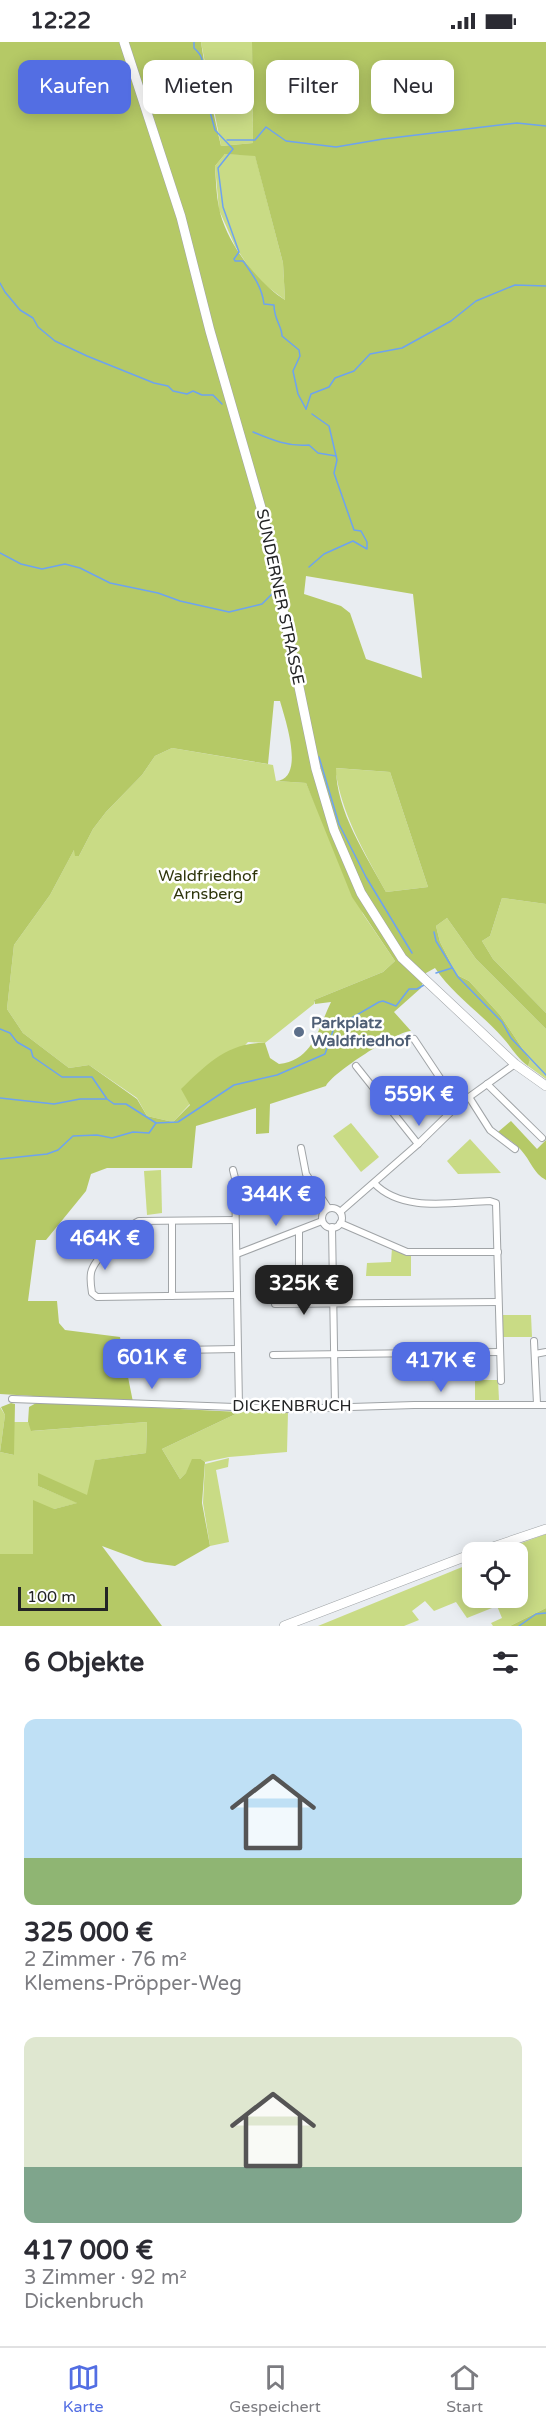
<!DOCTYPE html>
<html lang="de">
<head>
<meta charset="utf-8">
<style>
  body { margin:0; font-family:"Varela Round",sans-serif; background:#f7f7f7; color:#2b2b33; height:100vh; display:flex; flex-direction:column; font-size:22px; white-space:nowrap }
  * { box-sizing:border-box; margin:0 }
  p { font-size:20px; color:#7c7c81 }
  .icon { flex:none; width:33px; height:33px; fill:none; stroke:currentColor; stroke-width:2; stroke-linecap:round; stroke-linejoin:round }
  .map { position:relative; height:1584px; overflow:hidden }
  .details { display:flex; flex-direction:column; background:#fff; flex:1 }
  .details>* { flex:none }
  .banner { position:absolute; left:18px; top:18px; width:510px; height:54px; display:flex; gap:12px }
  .controls { position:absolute; left:462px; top:1500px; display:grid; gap:12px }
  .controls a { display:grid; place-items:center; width:66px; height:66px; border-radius:12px; background:#fff; box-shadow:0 3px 15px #0003; font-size:30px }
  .scale { position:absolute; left:18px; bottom:15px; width:90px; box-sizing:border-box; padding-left:6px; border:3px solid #232425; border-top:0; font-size:16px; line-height:21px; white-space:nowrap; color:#232425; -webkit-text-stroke:4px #fff; paint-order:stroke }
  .price { position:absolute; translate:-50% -51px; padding:0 14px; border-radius:12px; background:#536ee3; color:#fff; font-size:20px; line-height:39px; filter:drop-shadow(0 2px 3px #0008) }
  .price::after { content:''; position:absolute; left:50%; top:36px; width:18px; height:14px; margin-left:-9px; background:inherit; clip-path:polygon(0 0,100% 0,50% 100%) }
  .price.selected { background:#222; color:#fff }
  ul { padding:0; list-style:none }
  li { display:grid; align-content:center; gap:12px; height:318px; padding:0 24px }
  li span { display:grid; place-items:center; height:186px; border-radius:12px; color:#555 }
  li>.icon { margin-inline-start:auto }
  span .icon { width:108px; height:108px; fill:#fffc; stroke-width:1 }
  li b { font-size:26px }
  h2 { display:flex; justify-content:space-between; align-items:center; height:72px; padding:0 24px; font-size:26px }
  .pill { padding:0 21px; border-radius:12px; background:#fff; box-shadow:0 3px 15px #0003; font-size:21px; line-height:54px }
  .pill.selected { background:#536ee3; color:#fff }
  .status { display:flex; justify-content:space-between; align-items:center; height:42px; padding:0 30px; background:#fff; direction:ltr }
  .status svg { height:16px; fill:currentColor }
  .tabs { display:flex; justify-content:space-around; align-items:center; height:84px; border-top:2px solid #e1e1e2; background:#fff; font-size:16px; color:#7c7c81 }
  .tabs a { display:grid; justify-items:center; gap:3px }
  .tabs .selected { color:#536ee3 }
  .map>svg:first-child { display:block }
  .green { fill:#c9db85 }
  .forest { fill:#b5c966; fill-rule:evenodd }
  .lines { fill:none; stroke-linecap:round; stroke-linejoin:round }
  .stream { stroke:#6da3f0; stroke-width:1.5 }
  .minor-casing { stroke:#a0a4a7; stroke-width:8 }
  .secondary-casing { stroke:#a0a4a7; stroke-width:10 }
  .minor { stroke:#fff; stroke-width:6 }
  .secondary { stroke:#fff; stroke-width:9 }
  .service-dot { fill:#5c6f8a; stroke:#fff; stroke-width:2 }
  .labels { text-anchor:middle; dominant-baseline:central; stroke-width:5; stroke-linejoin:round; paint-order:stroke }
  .street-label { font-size:16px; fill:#232425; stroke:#fff }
  .park-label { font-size:16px; fill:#2e350b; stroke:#fff }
  .service-label { font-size:16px; font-weight:bold; fill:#4e5e75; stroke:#fff; text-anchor:start }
</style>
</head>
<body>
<div class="status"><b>12:22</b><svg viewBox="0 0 49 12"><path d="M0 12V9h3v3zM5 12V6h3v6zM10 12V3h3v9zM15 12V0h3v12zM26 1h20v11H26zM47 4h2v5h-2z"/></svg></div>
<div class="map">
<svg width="546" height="1584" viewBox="0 0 546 1584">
  <rect width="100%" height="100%" fill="#e9edf1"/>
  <g class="green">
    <path d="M201,0H252L253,101L221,104Z"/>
    <path d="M225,112L255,113L283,221L285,258L256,236L235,204L219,168L215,124Z"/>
    <path d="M172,706L273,723L276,739L306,741L363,872L395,919L383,930L314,958V962L265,1001L248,1000L173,1080L147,1074L137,1056L89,1023L69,1026L23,991L7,967L14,903L50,853L75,806L79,814L93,787L106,770L142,733L155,714Z"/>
    <path d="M335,726L390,730L428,845L386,850C364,810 341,771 335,726Z"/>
    <path d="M502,856L546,862V971L493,917L482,899L490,894Z"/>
    <path d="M447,876L476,917L546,987V1037L528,1024L530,1018L500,973L469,939L457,933L440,900L436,884Z"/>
    <path d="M351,1081L379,1115L361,1130L333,1094Z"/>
    <path d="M470,1097L501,1131L458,1132L447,1119Z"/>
    <path d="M161,1128L162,1171L147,1173L144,1129Z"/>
    <path d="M306,1136L313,1149L271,1166V1137Z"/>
    <path d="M392,1206L411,1214V1234H366L367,1221L391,1220Z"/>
    <path d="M502,1273H531L532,1295H503Z"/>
    <path d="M475,1338H498L499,1358H475Z"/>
    <path d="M0,1365L5,1373L0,1410L14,1413V1380H28L32,1389L147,1380L146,1411L96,1418L88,1454L38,1444L78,1461L54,1467L33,1512H0Z"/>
    <path d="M240,1370H288L287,1410L229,1415L205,1420L201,1417L180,1437L162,1407Z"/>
    <path d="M229,1416L228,1425L216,1428L229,1500L210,1504L203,1461L205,1422Z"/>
    <path d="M546,1492V1566L510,1584H493L491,1581L502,1576L497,1564L467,1576L456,1560L434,1569L425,1559L412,1569L419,1578L404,1584H318L472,1521V1556H518V1510H497Z"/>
  </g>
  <g class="forest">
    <path d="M0,0H201L209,52L221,104L253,101L252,0H546V862L502,856L490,894L482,899L493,917L546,971V987L476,917L447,876L436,884L440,900L457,933L469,939L500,973L530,1018L528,1024C517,1016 512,1006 503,996C482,972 453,953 435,926L426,931L421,946L394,970L411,989C397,989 332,1031 326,1044L270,1062L269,1091L256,1092V1066L196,1084L192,1126H107L91,1132L86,1149L46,1198H36L28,1259H57L59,1281L65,1288L120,1295L133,1360L0,1352ZM225,112L255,114L283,221L285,258C256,239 226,200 219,166C216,152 216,138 215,124ZM306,534L413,552L422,636L366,617L350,571L341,564L304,552ZM274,659H280C285,677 306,737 276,739L306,741L352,855L395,919L383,930L314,958L315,962L331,960C318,986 314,1018 279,1022L270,1016L265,1001C228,1000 206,1023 181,1047L190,1063L173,1080L147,1074L137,1057L89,1023L69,1026L23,991L7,967L14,903L50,853L74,808L75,814H79L93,787L106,770L142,733L155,714L172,706L268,722ZM336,726L390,730L428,845L386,850C366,813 336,769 336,726Z"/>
    <path d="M511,1079L537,1107L546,1098V1138C533,1131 531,1119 521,1108C515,1101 506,1096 498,1090Z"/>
    <path d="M38,1360L240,1370L162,1407L180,1437L186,1431L192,1417H201L205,1420L202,1461L210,1504L175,1524L145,1520L102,1504L162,1584H0V1512H33V1458L54,1467L77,1461L38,1444V1431L87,1453L95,1418L146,1411L147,1380L31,1389L28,1380L29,1365Z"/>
    <path d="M11,1361L15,1362L14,1413L0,1410L5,1373L1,1365Z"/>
    <path d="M546,1566V1584H510Z"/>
  </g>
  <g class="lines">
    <g class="stream">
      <path d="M194,0V6C207,18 201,21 198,35L202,42L218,50L217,56L207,59L215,88L233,107L218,126L223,165L239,210L234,217L235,219H243C253,233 262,245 264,262L274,263C274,278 282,284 282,294L299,308L300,314L293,329L298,352L306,367"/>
      <path d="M227,98H255L266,85L286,99L336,105L383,97L517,81L546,84"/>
      <path d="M0,241L5,250L20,268L33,276L38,285L55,299L87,314L154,341L168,344L173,349L187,352L193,349L202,353H213L222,362"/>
      <path d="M306,367L311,352L329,345L335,336L354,329L370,312L402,306L451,279L476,259L515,243L546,244"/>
      <path d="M253,390C272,398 289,405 309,403L318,411L336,414"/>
      <path d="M0,511L21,522L42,527L65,522L80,526L110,541L158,551L180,559L229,570L262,562L275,549"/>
      <path d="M309,525L324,512L353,499L367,507V500L361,489L354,488L334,431L337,418L329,384L312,372"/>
      <path d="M319,715L339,782L366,835L412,911"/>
      <path d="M434,890L436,899L458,935L502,980L511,996L546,1033"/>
      <path d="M436,931L452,926"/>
      <path d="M336,985L379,960L383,959L396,964L409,947H417L424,943"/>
      <path d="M0,987L10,991L17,1000L31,1008L33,1015L62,1035H92L107,1057L114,1062H126L156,1081L178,1080L234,1043L277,1033L325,1012L334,986"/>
      <path d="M0,1056L54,1062L80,1057H106"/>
      <path d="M0,1117L47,1112L58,1108L73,1094L97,1093L112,1096L133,1090L149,1091L156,1081"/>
      <path d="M519,1584L536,1572L546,1571"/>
    </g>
    <defs>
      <g id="minor">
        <path d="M414,997L458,1063"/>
        <path d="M356,1024L418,1102"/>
        <path d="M487,1042L542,1096"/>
        <path d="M469,1055L490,1088L515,1107"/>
        <path d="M301,1106L306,1132L328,1166"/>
        <path d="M233,1128L235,1136L239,1364"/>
        <path d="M374,1141C402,1171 453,1160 490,1159L496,1161L501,1339"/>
        <circle cx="332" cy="1176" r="10"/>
        <path d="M340,1170L418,1102L458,1063L515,1022"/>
        <path d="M235,1178L139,1179C126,1185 93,1218 91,1231C90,1237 91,1245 92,1251L97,1255L236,1253"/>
        <path d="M172,1179V1254"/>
        <path d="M340,1181L407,1210H498"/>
        <path d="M332,1185L335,1364"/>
        <path d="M299,1190V1236"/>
        <path d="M237,1212L322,1179"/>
        <path d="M275,1262L498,1260"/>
        <path d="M534,1299L537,1362"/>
        <path d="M535,1312L546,1310"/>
        <path d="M273,1313L499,1310"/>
        <path d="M148,1325L173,1326L176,1312L179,1308L237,1307"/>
        <path d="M452,1335L453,1311"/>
        <path d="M12,1357L288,1367L414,1363H546"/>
      </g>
      <g id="secondary">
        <path d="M124,0L181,175L210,289L264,476L316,727L334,788L361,851L402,916L515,1022L546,1044"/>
        <path d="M478,1510L546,1487"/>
        <path d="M284,1584L472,1512"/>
      </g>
    </defs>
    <use href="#minor" class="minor-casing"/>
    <use href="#secondary" class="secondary-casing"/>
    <use href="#minor" class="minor"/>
    <use href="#secondary" class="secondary"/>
  </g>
  <circle class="service-dot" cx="299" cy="990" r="6"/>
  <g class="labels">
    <g class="street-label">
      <text transform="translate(280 555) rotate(78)">SUNDERNER STRASSE</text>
      <text x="292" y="1364">DICKENBRUCH</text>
    </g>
    <g class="park-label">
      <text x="208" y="834">Waldfriedhof<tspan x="208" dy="18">Arnsberg</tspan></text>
    </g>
    <g class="service-label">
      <text x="311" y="981">Parkplatz<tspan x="311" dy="18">Waldfriedhof</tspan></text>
    </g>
  </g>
</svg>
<div class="controls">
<a><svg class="icon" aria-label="locate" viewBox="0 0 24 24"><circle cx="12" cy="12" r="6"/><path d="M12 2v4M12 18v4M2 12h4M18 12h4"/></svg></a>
</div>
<div class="scale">100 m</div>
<b class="price" style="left:419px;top:1085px">559K €</b>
<b class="price" style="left:276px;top:1185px">344K €</b>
<b class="price" style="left:105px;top:1229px">464K €</b>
<b class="price selected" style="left:304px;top:1274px">325K €</b>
<b class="price" style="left:152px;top:1348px">601K €</b>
<b class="price" style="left:441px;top:1351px">417K €</b>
<div class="banner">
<a class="pill selected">Kaufen</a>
<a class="pill">Mieten</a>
<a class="pill">Filter</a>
<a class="pill">Neu</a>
</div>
</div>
<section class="details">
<h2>6 Objekte<svg class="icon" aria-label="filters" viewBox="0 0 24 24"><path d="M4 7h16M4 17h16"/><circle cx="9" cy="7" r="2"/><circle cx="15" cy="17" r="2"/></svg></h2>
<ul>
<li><span style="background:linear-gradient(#bfe0f5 75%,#8fb573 0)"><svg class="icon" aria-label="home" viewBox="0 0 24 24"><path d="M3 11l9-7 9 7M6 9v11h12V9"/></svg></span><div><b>325 000 €</b><p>2 Zimmer · 76 m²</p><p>Klemens-Pröpper-Weg</p></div></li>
<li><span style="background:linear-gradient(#dfe7d0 70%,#7fa58c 0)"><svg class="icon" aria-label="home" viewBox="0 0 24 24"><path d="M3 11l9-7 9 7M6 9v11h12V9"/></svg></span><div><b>417 000 €</b><p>3 Zimmer · 92 m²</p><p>Dickenbruch</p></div></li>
</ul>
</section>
<nav class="tabs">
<a class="selected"><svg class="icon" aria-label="map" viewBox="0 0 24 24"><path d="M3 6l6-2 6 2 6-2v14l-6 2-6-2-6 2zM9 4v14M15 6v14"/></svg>Karte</a>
<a><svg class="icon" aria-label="saved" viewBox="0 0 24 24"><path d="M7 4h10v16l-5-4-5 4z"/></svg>Gespeichert</a>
<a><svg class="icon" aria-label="home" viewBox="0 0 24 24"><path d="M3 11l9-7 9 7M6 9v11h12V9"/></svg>Start</a>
</nav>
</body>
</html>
